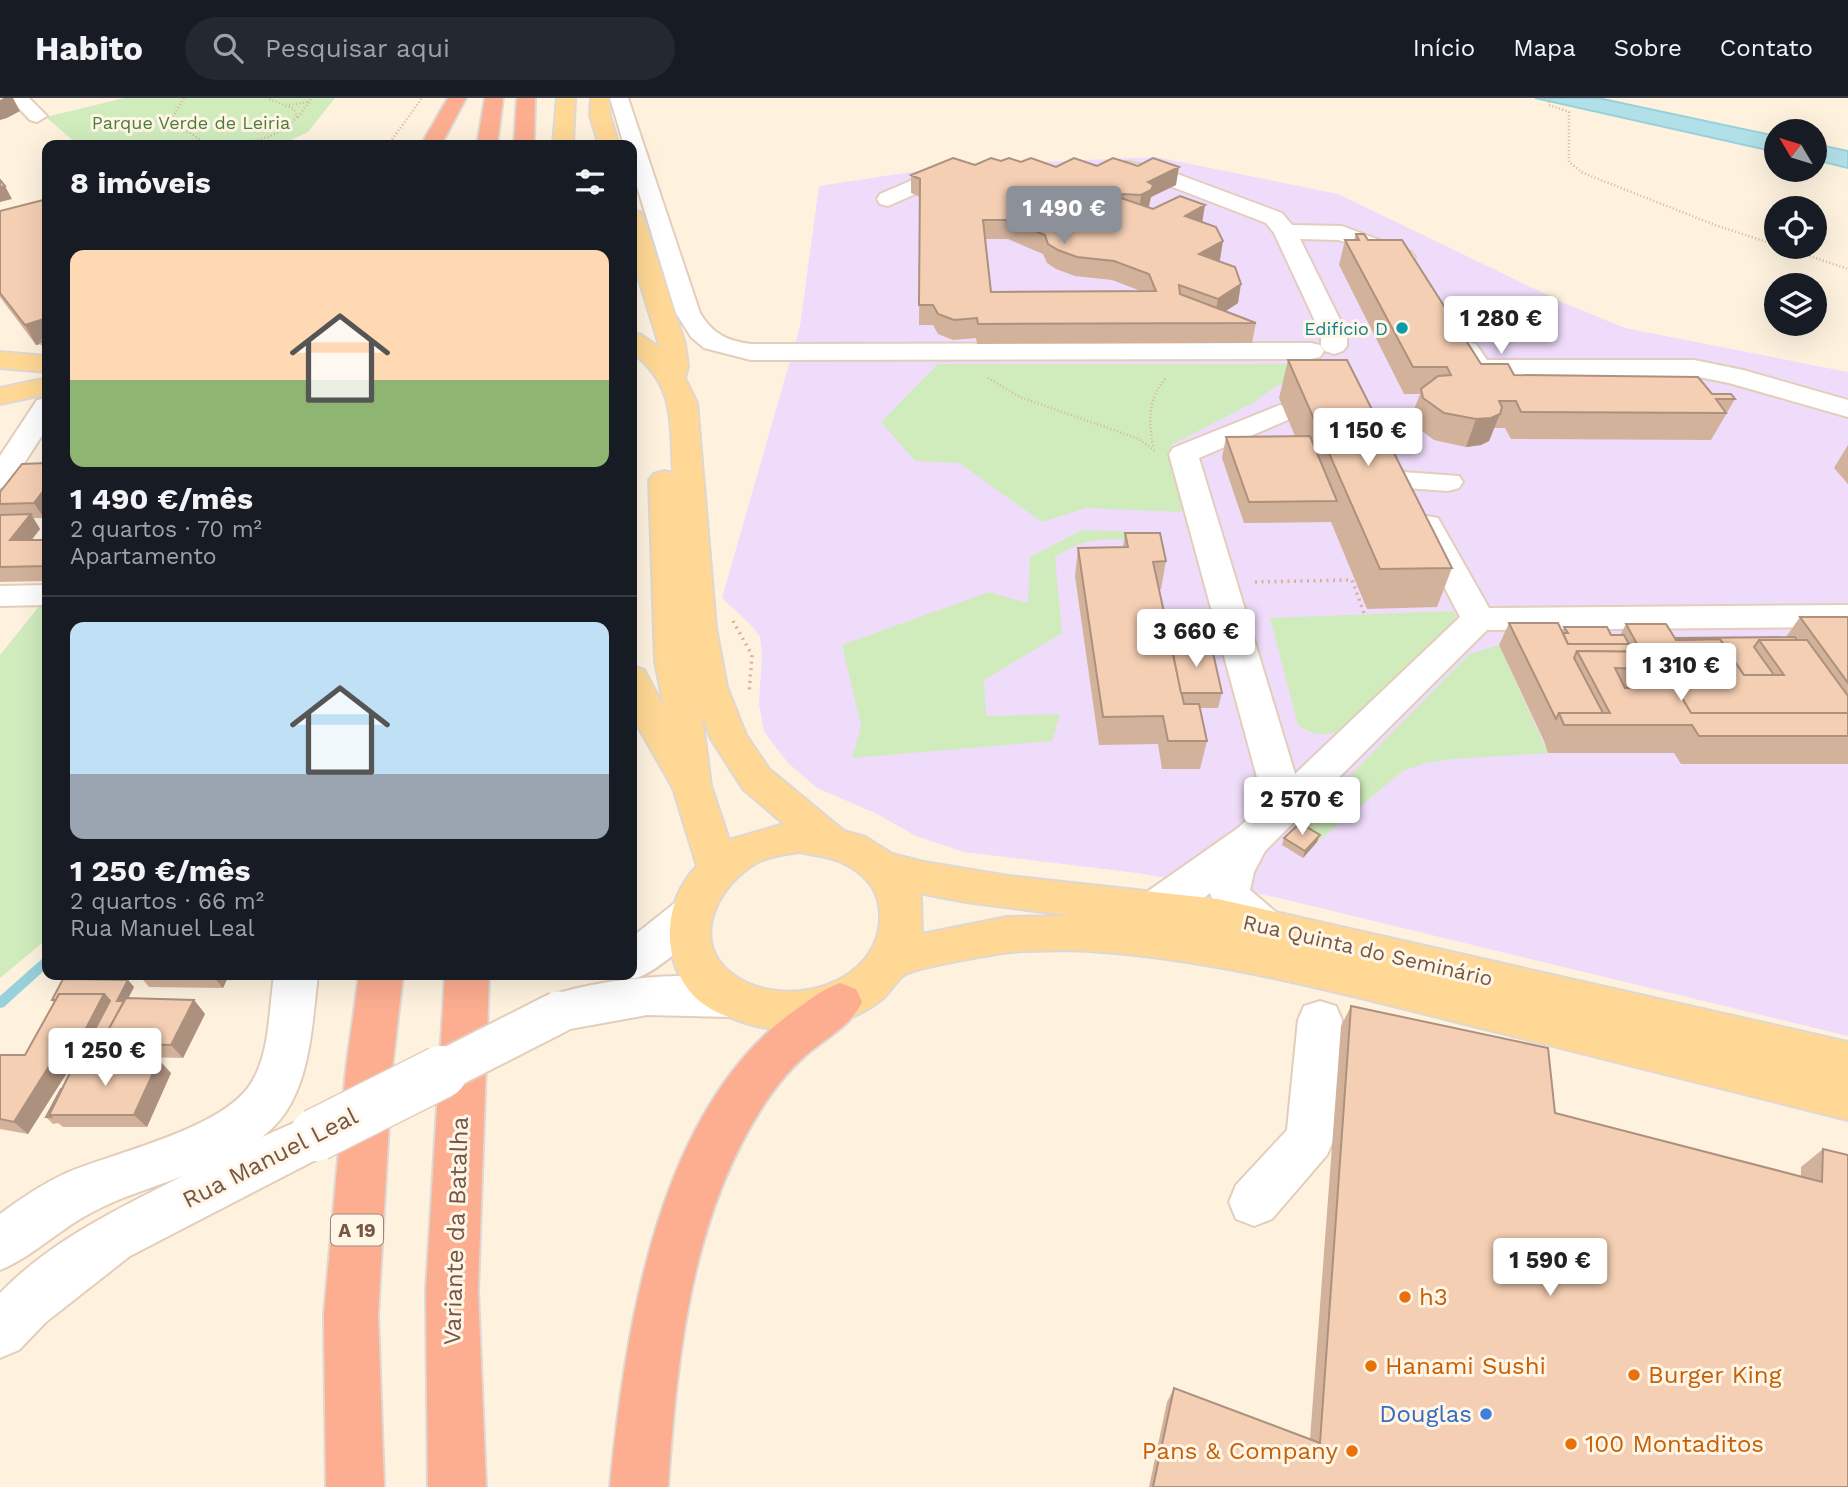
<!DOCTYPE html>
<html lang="pt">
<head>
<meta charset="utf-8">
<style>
  body { margin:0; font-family:"Work Sans",sans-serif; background:#242831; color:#f1f3f6; height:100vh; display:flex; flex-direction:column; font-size:26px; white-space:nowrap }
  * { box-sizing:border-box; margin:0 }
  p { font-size:23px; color:#9ea1a6 }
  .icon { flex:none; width:38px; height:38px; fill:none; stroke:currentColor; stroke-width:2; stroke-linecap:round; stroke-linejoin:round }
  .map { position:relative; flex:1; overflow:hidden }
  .panel { position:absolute; left:42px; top:42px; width:595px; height:840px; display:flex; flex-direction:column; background:#171b24; border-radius:14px; box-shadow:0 7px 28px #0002 }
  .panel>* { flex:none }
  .needle { width:46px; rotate:308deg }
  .fabs { position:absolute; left:1764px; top:21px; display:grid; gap:14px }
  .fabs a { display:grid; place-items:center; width:63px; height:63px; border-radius:50%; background:#171b24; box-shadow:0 7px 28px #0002; font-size:35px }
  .price { position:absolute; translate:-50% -60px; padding:0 16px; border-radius:7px; background:#fff; color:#222; font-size:23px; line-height:46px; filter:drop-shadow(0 2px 4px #0008) }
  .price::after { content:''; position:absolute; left:50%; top:42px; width:21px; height:16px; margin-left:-10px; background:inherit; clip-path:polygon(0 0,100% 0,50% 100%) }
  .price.selected { background:#8c9099; color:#fff }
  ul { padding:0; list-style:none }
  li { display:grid; align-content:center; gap:14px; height:371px; padding:0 28px }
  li+li { border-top:2px solid #363941 }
  li span { display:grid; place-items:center; height:217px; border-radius:14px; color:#555 }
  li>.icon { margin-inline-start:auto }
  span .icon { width:126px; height:126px; fill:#fffc; stroke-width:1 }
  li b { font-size:30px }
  h2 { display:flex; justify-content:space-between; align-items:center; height:84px; padding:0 28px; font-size:30px }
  header { display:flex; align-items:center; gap:42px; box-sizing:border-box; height:98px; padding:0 35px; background:#171b24; border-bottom:2px solid #363941 }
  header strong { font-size:33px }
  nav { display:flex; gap:38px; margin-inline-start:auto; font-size:24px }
  .search { width:490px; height:63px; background:#242831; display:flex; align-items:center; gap:18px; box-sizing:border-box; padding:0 24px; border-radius:38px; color:#9ea1a6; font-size:26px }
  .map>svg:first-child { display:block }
  .education { fill:#efdcfa }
  .green { fill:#d0ecbd }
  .water { fill:#b2e0e8; stroke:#98d0db; stroke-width:2 }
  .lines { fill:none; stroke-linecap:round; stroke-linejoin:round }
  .stream { fill:#98d0db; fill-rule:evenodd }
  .minor-casing { stroke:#e2ceba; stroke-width:4 }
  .major-casing { stroke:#ded7d2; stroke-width:4 }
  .highway-casing { stroke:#ded7d2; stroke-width:4 }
  .path-far1 { stroke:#dab298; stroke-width:2.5; stroke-dasharray:1 2.5; stroke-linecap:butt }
  .path { stroke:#dab298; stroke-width:3.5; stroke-dasharray:2 4.5; stroke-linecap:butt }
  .minor { fill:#fff; fill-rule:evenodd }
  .major { fill:#ffd895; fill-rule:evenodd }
  .highway { fill:#fdae90; fill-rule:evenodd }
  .minor-bridge-far1-casing { stroke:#e2ceba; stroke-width:45; stroke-linecap:butt }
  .minor-bridge-casing { stroke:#e2ceba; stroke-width:55; stroke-linecap:butt }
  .minor-bridge-far1 { stroke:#fff; stroke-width:41 }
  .minor-bridge { stroke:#fff; stroke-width:52 }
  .wall { fill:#d3b29b; fill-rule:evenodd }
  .shaded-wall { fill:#ac917e }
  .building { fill:#f5cfb4; stroke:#ac917e; stroke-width:2; fill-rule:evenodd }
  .culture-dot { fill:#0f9aa8; stroke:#fff6e7; stroke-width:2.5 }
  .food-dot { fill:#e8710a; stroke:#fff6e7; stroke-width:2.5 }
  .shop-dot { fill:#3f7fe0; stroke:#fff6e7; stroke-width:2.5 }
  .labels { text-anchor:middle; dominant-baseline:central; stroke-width:6; stroke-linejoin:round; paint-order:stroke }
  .far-park-label { font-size:18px; fill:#4f7d3c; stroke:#fff6e7 }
  .far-culture-label { font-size:18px; fill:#0d838f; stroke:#fff6e7; text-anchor:end }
  .shield { fill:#fff6e7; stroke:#9f8776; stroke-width:2 }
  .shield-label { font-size:19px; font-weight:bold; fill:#765745 }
  .street-label { font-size:21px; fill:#765745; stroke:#fff6e7 }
  .near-street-label { font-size:24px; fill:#765745; stroke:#fff6e7 }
  .near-food-label { font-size:24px; fill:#c56008; stroke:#fff6e7; text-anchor:start }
  .near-shop-label { font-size:24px; fill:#366cbe; stroke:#fff6e7; text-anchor:end }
</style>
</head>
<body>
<header>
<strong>Habito</strong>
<div class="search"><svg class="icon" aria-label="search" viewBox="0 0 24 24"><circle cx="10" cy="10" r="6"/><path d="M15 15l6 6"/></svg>Pesquisar aqui</div>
<nav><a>Início</a><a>Mapa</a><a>Sobre</a><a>Contato</a></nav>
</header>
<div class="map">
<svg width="1848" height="1389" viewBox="0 0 1848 1389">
  <rect width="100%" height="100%" fill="#fef2df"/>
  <path class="education" d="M1156,59L1338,96L1564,205L1625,230L1848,274V938L1275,799L1137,775L964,754L916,738L875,715L817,690L788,665L764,634L759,606L762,555L760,539L751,527L722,500L800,228L819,88L950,68Z"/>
  <g class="green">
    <path d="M124,0H335L308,34L280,47H78L46,19Z"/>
    <path d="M938,266H1322L1341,285L1278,287L1253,305L1171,347V365L1182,414L1086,410L1042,424L959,365L915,363L881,324Z"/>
    <path d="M1082,432L1139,434L1149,443C1110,441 1088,437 1055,459L1062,535L984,582L986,618L1060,616L1052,643L852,660L861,628L842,547L989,494L1028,505L1030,459Z"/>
    <path d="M47,505V841L0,880V557L41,506Z"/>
    <path d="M1453,513L1457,521L1339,634C1322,638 1313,637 1298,627L1270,520Z"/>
    <path d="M1499,547L1548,655L1452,661L1426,665L1403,673L1317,744L1297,732L1469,556Z"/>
  </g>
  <g class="water">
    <path d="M1535,0H1598L1776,38V54Z"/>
    <path d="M1815,46L1848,53V70L1815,62Z"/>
  </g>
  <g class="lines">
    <path class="stream" d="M47,858V870L4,909L0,910V898L43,860Z"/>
    <defs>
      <g id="minor">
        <path d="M9,0H29L47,18L37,24L30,22Z"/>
        <path d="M610,0H628L700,215C713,236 727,243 751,246L1311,245L1320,247L1324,253L1320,259L1311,261L751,262L704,250L691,239L676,215L632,72V47H624Z"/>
        <path d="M1127,64L1164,71L1282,115L1292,127L1342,128L1411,154L1415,159L1411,164L1403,166L1339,142L1300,141L1347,236V248L1343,253L1334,256L1325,253L1321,248V236L1274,135L1266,125L1152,81L1120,74L1117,70L1120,66Z"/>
        <path d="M962,69L969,71L973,75L969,79L947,82L888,108L880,106L877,101L880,96L936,72Z"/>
        <path d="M1467,244L1476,246L1487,262H1694L1743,272L1848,302V319L1729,285L1694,278H1479L1470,276L1454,252L1458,246Z"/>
        <path d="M47,300V330L10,387L0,390V358L37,302Z"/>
        <path d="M1280,307L1290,309L1294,315L1290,321L1199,360L1295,676L1460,519L1412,427L1416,420L1427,418L1438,420L1489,510L1848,507V529L1487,532L1265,753L1254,774L1250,792L1277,815L1283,827L1277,839C1272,841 1266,844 1261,844C1238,842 1217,814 1210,795C1189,811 1171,829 1144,820L1138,808L1144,796L1238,730L1264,705L1169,356L1173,350Z"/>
        <path d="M1403,374L1459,378L1463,384L1459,390L1448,393L1392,389L1388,383L1392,377Z"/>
        <path d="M47,487V507L0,508V488Z"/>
        <path d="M691,799L706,804L712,816C703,834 656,875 636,880C630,881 625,879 620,877H632V839L676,804Z"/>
        <path d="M274,877H318C311,932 311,1003 262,1039L316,1015L333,1021L340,1037L333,1053L130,1158L46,1224L19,1252L0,1260V1195C52,1142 117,1111 183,1078C151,1090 117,1100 87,1117C56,1134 32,1159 0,1172V1116C20,1101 41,1087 64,1076C114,1054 227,1031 253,982C270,952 269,911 274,877Z"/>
        <path d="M679,878L730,881L746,887L752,900L746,913L730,919L647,917L559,933L543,928L537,914L543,900C585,885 635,879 679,878Z"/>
        <path d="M1320,903L1336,908L1342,922L1334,1041L1327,1057L1272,1121L1254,1128L1236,1121L1229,1104L1236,1087L1287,1032L1298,922L1304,908Z"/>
      </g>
      <g id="major">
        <path d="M557,0H575L573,47H553Z"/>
        <path d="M591,0H609L610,18L619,47H599L590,18Z"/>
        <path d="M632,112L640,114L643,119L685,246L688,268L685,280L697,305L716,530L727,589L746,637L769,671L844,733L865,739L892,756L924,764L1008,778L1218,801L1848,944V1022C1719,990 1590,958 1461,925C1340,895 1215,861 1090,853C1068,851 1045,853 1023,853C1006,853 914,870 904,877C895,884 890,895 881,902C846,930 788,939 746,925C727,919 707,912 693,897C660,860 663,804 697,768L673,690L632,618V568L644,572L664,609L655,563L649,382L654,376L664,373L673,375C670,325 676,288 632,254V234L641,237L660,250L632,159ZM702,618L711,641L743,691L784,726L729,742L711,688ZM799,754C812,757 829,758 841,764C863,774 879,790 880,815C883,887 784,915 732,876C688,843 718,786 758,764C770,758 785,756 799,754ZM919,795L966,804L1073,818L1007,819L922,836L921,800Z"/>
        <path d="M0,254L47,258V274L0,270Z"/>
        <path d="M47,280V296L0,306V290Z"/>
      </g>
      <g id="highway">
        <path d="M448,0H466L441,47H421Z"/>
        <path d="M485,0H503L497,47H477Z"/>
        <path d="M517,0H535L534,47H514Z"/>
        <path d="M359,877H403L392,971L378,1217L384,1389H326L324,1217L346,971Z"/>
        <path d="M445,877H489L478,1193L486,1389H428L426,1193Z"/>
        <path d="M840,885L856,891L862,904C851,928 824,941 805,958C790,971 778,986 767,1002C691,1116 677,1256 668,1389H610C625,1236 656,1019 786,919C804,906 820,892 840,885Z"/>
      </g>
    </defs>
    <use href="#minor" class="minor-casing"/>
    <use href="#major" class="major-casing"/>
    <use href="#highway" class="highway-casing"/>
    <g class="path-far1">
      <path d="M184,0L166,30L189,34L207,47"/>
      <path d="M1549,0V7L1569,14V64L1583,75L1715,127L1776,147"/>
      <path d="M289,7L308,4"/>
      <path d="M298,19L312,0"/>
      <path d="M216,47C246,45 276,43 297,19L294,11L267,0"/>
      <path d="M388,47L422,0"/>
      <path d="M1783,149L1848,171"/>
      <path d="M988,280L1020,299L1139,341L1155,353"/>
      <path d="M1153,348C1148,322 1148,299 1167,279"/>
    </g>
    <g class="path">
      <path d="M1255,484L1352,482L1364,515"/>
      <path d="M733,523L752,557L749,596"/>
    </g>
    <use href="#minor" class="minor"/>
    <use href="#major" class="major"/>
    <use href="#highway" class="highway"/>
    <defs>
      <path id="minor-bridge-far1" d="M437,976L559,914"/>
      <path id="minor-bridge" d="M316,1037L441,974"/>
    </defs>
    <use href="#minor-bridge-far1" class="minor-bridge-far1-casing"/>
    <use href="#minor-bridge" class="minor-bridge-casing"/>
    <use href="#minor-bridge-far1" class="minor-bridge-far1"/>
    <use href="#minor-bridge" class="minor-bridge"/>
  </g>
  <g class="wall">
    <path d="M1001,63L1021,64L1056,69L1138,68L1176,87L1151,99L1149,110L1203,124L1220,162L1218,163L1238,205L1225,213L1256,225L1252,245L977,246L976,240L953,242L938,236L933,227H919L920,99L911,95V77ZM985,141H1008L1043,156L1047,165L1056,171L1075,178L1112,182L1141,193L991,194Z"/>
    <path d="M47,101V251L42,248L40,246L36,247L0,199V113Z"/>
    <path d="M1356,136L1368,142L1481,266L1514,277L1712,296L1735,301L1711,342L1511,341L1505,330H1494L1489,343L1481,347L1466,349L1434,342L1414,327L1412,317L1420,296H1404L1339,167L1345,142H1354Z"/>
    <path d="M1288,262L1452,470L1437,509L1367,511L1331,424L1244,425L1222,360L1226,339L1295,338L1279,300Z"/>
    <path d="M1848,347V386L1834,370Z"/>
    <path d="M22,366L44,420H33L40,431L31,442H47V483L0,484V394Z"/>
    <path d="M1125,435L1166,463L1161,491L1159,492L1171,546L1222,595L1218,610H1200L1207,643L1200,671H1162L1158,646L1099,647L1075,478L1078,450L1123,449Z"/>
    <path d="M1800,519H1848V666H1681L1674,655H1548L1544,643L1499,547L1509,525L1562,534L1564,529L1611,537H1620L1626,526L1675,540L1786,539Z"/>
    <path d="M1284,740L1317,744L1303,760L1282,747Z"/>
    <path d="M139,877H229L223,890L149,889Z"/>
    <path d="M128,882L134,889L128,900L194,902L205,916L183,960L114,958L101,945L104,940H100L89,963L171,975L147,1029H63L58,1025L53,1026L46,1019L72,970H70L28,1036L0,1031V957H25L54,905L52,902Z"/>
    <path d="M1351,908L1555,1015L1801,1079V1069L1823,1051L1848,1389H1149L1167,1304L1174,1290L1310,1341L1341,928Z"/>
  </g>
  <g class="shaded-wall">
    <path d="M4,0H13L20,13L7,20L0,22V2Z"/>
    <path d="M1179,69L1176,87L1151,99L1148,110L1139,115L1141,97L1148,84Z"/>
    <path d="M5,88L12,101L0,104V89Z"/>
    <path d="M1205,107L1202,126L1185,118Z"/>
    <path d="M1223,143L1220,162L1196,175L1199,156Z"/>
    <path d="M1241,186L1238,205L1214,221L1218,201Z"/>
    <path d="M47,220V244L38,242L40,246L36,247L25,227Z"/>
    <path d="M1500,316L1489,343L1481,347L1466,349L1476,321Z"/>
    <path d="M47,388V415L44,420L34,405Z"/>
    <path d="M31,416L40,431L20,457L10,442Z"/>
    <path d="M1320,737L1317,744L1303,760L1305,753Z"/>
    <path d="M212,877H229L223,890Z"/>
    <path d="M128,882L134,889L123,910L117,903Z"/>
    <path d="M104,896L116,909L94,933L100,940L85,970L72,957Z"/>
    <path d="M194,902L205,916L183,960L171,947Z"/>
    <path d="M56,957L70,970L28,1036L14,1024Z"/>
    <path d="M159,962L171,975L147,1029L134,1017Z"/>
  </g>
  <g class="building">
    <path d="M953,60L975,67L991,60L1001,63L1009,60L1021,64L1031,60L1056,69L1074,60L1097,68L1113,60L1138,68L1153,60L1179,69L1148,84L1153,87L1151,92L1141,97L1123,96L1118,99L1153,111L1180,98L1205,107L1185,118L1216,129L1223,143L1199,156L1235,169L1241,186L1218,201L1179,187L1180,196L1256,225L978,226L977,220L954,222L938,216L933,207H919L920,81L911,77ZM983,122H1009L1045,137L1048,146L1058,152L1077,159L1114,163L1149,176L1156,193L991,194Z"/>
    <path d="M0,82L5,88L0,89Z"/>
    <path d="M47,101V220L25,227L0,195V113Z"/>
    <path d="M1356,136H1364L1368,142H1402L1481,266H1508L1514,277L1698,279L1712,296H1731L1735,301H1716L1726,315L1521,314L1516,303H1499L1502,309L1500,316L1491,320L1476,321L1444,315L1423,300L1421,291L1438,278L1451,277L1447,269H1413L1345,142H1359Z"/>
    <path d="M47,238V246L38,242Z"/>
    <path d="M1288,262H1347L1452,470L1380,471Z"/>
    <path d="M1310,338L1337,403L1249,404L1226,339Z"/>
    <path d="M47,365V388L34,405L0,406V394L22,366Z"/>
    <path d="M31,416L10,442H47V468L0,469V417Z"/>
    <path d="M1125,435H1160L1166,463L1153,464L1184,606H1199L1207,643H1168L1163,618L1103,619L1078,450L1128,449Z"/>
    <path d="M1800,519H1848V585Z"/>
    <path d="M1509,525H1558L1568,546H1637L1626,526H1666L1676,542L1720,541L1744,577H1784L1759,542H1807L1848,598V615H1691L1654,554L1577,553L1574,560L1603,615H1559L1556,621Z"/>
    <path d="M1564,529H1607L1611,537H1624L1629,546H1568L1563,535H1568Z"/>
    <path d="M1795,539L1797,542H1759L1754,549L1774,577H1744L1720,541L1676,542L1675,540Z"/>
    <path d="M1171,546H1211L1222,595H1181Z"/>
    <path d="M1577,553L1654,554L1691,615H1848V638H1699L1692,627H1564L1559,615H1610ZM1615,570L1644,571L1655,590H1625Z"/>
    <path d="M1300,725L1320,737L1305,753L1284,740Z"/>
    <path d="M63,881L128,882L117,903H124L108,933H94L110,903L104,896H59L56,902H52Z"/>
    <path d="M59,896H104L72,957H56L14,1024L0,1021V957H25Z"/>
    <path d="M126,900L194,902L171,947L101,945Z"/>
    <path d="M1351,908L1548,950L1555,1015L1822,1084L1823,1051L1848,1057V1389H1153L1174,1290L1320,1345Z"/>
    <path d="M159,962L134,1017H49L76,963Z"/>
    <path d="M61,991H62L49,1017L51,1019H46Z"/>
  </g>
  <circle class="culture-dot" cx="1402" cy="230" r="7"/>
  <g class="food-dot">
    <circle cx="1405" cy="1199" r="7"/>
    <circle cx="1371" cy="1268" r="7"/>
    <circle cx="1634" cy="1277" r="7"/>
    <circle cx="1571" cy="1346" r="7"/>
    <circle cx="1352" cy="1353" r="7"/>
  </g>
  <circle class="shop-dot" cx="1486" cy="1316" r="7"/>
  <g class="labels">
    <g class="far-park-label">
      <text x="191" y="24">Parque Verde de Leiria</text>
    </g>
    <g class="far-culture-label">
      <text x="1388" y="230">Edifício D</text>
    </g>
    <rect class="shield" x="331" y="1116.5" width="52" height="31" rx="5"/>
    <g class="shield-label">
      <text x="357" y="1132">A 19</text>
    </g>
    <g class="street-label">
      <text transform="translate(1368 852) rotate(13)">Rua Quinta do Seminário</text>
    </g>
    <g class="near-street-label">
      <text transform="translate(270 1060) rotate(-27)">Rua Manuel Leal</text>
      <text transform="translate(456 1133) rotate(-88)">Variante da Batalha</text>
    </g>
    <g class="near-food-label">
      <text x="1419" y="1199">h3</text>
      <text x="1385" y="1268">Hanami Sushi</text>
      <text x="1648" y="1277">Burger King</text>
      <text x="1585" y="1346">100 Montaditos</text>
      <text x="1338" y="1353" text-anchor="end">Pans &amp; Company</text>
    </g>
    <g class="near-shop-label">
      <text x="1472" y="1316">Douglas</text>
    </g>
  </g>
</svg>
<div class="fabs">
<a><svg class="needle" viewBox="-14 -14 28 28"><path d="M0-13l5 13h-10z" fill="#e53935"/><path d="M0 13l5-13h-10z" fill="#9ea1a6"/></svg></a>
<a><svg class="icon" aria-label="locate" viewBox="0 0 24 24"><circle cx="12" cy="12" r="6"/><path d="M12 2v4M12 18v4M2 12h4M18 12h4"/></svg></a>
<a><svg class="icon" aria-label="layers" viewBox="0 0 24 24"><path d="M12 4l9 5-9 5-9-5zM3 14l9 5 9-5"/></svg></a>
</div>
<b class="price selected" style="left:1064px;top:148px">1 490 €</b>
<b class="price" style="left:1501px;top:258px">1 280 €</b>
<b class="price" style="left:1368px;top:370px">1 150 €</b>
<b class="price" style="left:1196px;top:571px">3 660 €</b>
<b class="price" style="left:1681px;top:605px">1 310 €</b>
<b class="price" style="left:1302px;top:739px">2 570 €</b>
<b class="price" style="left:105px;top:990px">1 250 €</b>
<b class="price" style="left:1550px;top:1200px">1 590 €</b>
<section class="panel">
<h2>8 imóveis<svg class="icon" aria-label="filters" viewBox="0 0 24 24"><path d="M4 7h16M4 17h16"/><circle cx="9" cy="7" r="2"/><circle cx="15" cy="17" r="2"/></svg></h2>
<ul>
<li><span style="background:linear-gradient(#ffd9b3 60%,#8fb573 0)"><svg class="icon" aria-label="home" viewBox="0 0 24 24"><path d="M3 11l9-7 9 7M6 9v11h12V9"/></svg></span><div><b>1 490 €/mês</b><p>2 quartos · 70 m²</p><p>Apartamento</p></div></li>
<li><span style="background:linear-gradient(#bfe0f5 70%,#9aa5b1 0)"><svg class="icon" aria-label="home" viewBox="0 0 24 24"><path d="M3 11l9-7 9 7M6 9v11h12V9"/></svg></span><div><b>1 250 €/mês</b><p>2 quartos · 66 m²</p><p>Rua Manuel Leal</p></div></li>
</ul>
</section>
</div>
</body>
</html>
